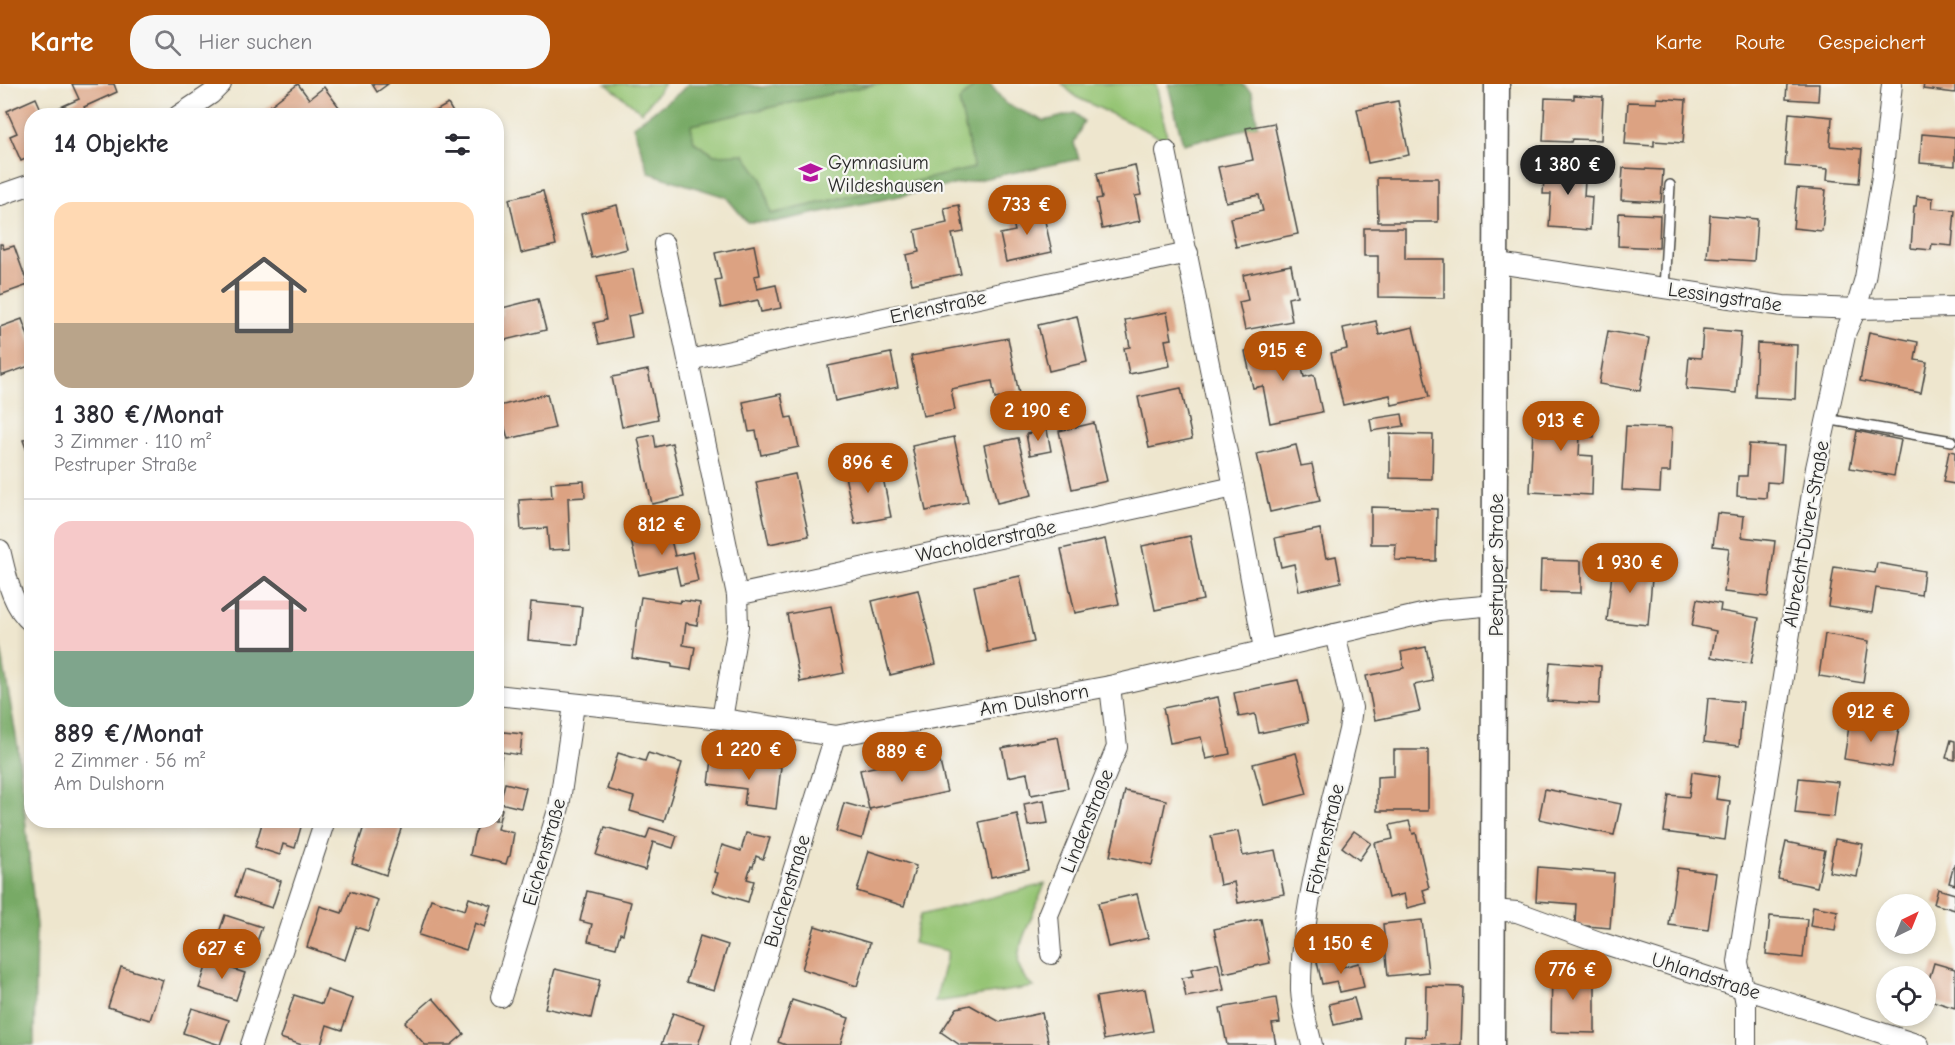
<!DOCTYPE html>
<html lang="de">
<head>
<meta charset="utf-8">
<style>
  body { margin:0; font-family:"Comic Neue",sans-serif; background:#f7f7f7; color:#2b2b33; height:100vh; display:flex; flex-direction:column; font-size:22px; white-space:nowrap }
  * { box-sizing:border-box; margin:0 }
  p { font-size:20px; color:#7c7c81 }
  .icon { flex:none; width:33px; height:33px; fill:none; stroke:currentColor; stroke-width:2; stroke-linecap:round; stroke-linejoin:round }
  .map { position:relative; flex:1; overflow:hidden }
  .sheet { position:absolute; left:24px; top:24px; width:480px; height:720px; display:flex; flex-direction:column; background:#fff; border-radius:24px; box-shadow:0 3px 9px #0003 }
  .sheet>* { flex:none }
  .needle { width:39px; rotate:43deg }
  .fabs { position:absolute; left:1876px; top:810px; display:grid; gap:12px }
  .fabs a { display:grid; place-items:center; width:60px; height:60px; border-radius:50%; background:#fff; box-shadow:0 3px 9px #0003; font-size:30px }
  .price { position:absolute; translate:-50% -51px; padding:0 14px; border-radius:21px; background:#b45309; color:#fff; font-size:20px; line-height:39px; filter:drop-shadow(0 2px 3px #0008) }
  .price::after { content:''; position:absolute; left:50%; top:36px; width:18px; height:14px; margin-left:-9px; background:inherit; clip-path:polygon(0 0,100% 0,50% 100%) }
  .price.selected { background:#222; color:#fff }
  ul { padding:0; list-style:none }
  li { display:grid; align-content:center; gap:12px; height:318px; padding:0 30px }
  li+li { border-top:2px solid #e1e1e2 }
  li span { display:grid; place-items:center; height:186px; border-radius:18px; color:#555 }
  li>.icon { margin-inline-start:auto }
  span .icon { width:108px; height:108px; fill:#fffc; stroke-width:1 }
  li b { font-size:26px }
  h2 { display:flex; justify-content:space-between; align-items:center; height:72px; padding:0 30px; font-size:26px }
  header { display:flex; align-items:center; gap:36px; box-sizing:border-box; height:84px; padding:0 30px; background:#b45309; color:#fff }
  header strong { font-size:28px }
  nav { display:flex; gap:33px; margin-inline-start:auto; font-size:21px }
  .search { width:420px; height:54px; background:#f7f7f7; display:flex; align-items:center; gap:15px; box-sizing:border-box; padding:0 21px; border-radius:24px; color:#7c7c81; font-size:22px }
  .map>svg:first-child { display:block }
  .green { fill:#96c574; stroke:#607850; stroke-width:1.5 }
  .forest { fill:#78aa66; stroke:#526a48; stroke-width:1.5 }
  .building { fill:#dca282 }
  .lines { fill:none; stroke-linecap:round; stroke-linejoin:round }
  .service-casing { stroke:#484743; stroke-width:12 }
  .minor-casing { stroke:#484743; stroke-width:22 }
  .tertiary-casing { stroke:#484743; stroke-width:27 }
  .service { stroke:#fff; stroke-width:9 }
  .minor { stroke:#fff; stroke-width:20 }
  .tertiary { stroke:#fff; stroke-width:24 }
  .labels { text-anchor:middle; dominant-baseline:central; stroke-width:4.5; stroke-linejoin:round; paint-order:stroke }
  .poi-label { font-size:20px; fill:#2b2b2b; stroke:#f6f6f2; text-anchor:start }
  .street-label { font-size:20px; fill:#2b2b2b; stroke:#f6f6f2 }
</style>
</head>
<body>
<header>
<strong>Karte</strong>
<div class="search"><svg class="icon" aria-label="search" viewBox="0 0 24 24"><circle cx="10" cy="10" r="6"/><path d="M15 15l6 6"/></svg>Hier suchen</div>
<nav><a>Karte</a><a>Route</a><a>Gespeichert</a></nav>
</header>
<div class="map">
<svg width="1955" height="961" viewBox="0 0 1955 961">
  <rect width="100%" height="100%" fill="#f6f6f2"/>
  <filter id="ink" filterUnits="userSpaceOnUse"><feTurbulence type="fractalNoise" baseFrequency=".0167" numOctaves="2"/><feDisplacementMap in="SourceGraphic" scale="12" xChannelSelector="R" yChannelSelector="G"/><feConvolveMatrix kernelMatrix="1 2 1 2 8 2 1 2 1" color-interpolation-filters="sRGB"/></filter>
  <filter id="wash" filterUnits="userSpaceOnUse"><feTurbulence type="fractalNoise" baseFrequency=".008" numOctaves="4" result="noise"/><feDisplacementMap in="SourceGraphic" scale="24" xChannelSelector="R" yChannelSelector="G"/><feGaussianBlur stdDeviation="1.35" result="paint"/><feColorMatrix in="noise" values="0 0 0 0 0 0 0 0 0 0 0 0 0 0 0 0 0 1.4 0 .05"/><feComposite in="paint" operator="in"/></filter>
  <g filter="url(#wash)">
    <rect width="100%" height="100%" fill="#eee6ce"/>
    <g class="green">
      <path d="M606,0H664L642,28Z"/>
      <path d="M876,0H976L959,17L975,84L771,130L762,95L714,71L694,58L690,41Z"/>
      <path d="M1062,0H1156L1168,57L1076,13Z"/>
      <path d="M1045,800C1040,813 1034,826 1029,839C1019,864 1009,883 1034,903L935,918L948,867L913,859L920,831Z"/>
    </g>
    <g class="forest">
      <path d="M688,0H742L762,3L779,0H876L691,41L694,58L714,71L744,70L762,95L771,130L974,84L959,17L976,0H990L1006,20L1044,37L1075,29L1084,37L1074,59L1079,75L774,138H747L726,113L649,89L633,42L679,9Z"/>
      <path d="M1168,0H1242L1252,9L1258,42L1183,60Z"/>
      <path d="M0,560L18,663L36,842L34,961H0Z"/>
    </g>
    <g id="blocks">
      <g class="building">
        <path d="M72,0H114L117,8L84,23L88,32H59L56,25L79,15Z"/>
        <path d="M298,0L309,15L324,3L342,27L336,32H257Z"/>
        <path d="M372,0H388L377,8Z"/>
        <path d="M1787,0H1819L1818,17L1786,15Z"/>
        <path d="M1924,0H1955V9L1923,5Z"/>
        <path d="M1574,11L1603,13L1601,56L1572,55L1571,58L1543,57L1545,14L1574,15Z"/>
        <path d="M36,14L44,32H32V72L21,77L10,52L17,49L7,27Z"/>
        <path d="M1657,14L1686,16L1683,59L1654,57V62L1625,60L1628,18L1657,19Z"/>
        <path d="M1398,17L1409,71L1368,79L1357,25Z"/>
        <path d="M448,20L455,32H427Z"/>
        <path d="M1789,29L1832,33L1830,62L1862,65L1859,99L1827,96L1828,85L1785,82Z"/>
        <path d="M1274,39L1298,150L1236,163L1230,134L1263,127L1259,111L1226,118L1218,83L1253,76L1246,44Z"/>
        <path d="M1922,50L1955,53V82L1920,79Z"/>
        <path d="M1545,77L1586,80L1584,112L1592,113L1590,146L1549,143L1551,110H1543Z"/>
        <path d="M1135,81L1141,111L1135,112L1140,137L1102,145L1096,115L1102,114L1097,89Z"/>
        <path d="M1623,84L1663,86L1661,118L1621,116Z"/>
        <path d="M1377,94H1438V138H1378Z"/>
        <path d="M1797,104L1826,106L1822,147L1793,144Z"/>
        <path d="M543,107L556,161L521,169L509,115Z"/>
        <path d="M1917,112L1933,114L1932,124L1955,126L1952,162L1932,160L1931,166L1911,164L1914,122H1916Z"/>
        <path d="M617,121L627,165L592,174L581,130Z"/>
        <path d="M959,121L964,148L952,150L961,190L912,200L906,171L919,168L915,146L947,139L944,124Z"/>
        <path d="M1042,124L1052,168L1006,178L1000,150L1015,147L1011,130Z"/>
        <path d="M1619,129L1660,131L1659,164L1618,162Z"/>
        <path d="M1710,131L1757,135L1754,177L1707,174Z"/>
        <path d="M1364,144H1405V175H1444V214L1378,213V172H1364Z"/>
        <path d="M0,160H2L4,165L14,162L28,201L0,211Z"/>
        <path d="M754,161L760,191L754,192L757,205L776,201L781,224L761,228L758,216L721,224L715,196L721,195L715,169Z"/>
        <path d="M1291,181L1297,212L1288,214L1292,237L1245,246L1239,218L1248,216L1243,191Z"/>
        <path d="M633,185L642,229L628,232L632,253L599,260L594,239L606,236L597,192Z"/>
        <path d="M538,215L546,246L497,258L496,232L503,231L502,224Z"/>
        <path d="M1167,228L1172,255L1165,256L1170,282L1129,290L1124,264L1130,263L1125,236Z"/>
        <path d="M1077,232L1087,278L1049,287L1038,241Z"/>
        <path d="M22,235L32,263V281L1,292L0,243Z"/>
        <path d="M1376,237L1379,251L1413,243L1429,313L1392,321L1390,311L1343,321L1331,269L1347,265L1343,244Z"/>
        <path d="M1703,245L1741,248L1736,309L1686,305L1689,273L1701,274Z"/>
        <path d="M1608,247L1649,254L1640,307L1599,300Z"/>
        <path d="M1869,248L1918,258L1915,276L1927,278L1921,309L1860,297Z"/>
        <path d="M1008,254L1019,310L995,315L992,297L951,305L955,326L923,332L911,272Z"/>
        <path d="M1296,256L1304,293L1314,291L1322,328L1270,339L1263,302L1253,304L1245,267Z"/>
        <path d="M1757,259L1797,261L1795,315L1755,313Z"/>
        <path d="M891,269L898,303L835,317L828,282Z"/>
        <path d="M648,286L658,335L622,343L612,293Z"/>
        <path d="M1181,304L1192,355L1149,364L1138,313Z"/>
        <path d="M547,310L555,344L508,355L499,322Z"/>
        <path d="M781,310L786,334L792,333L799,363L761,371L756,347L749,348L743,318Z"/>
        <path d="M1534,323L1596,327L1594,353L1580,352L1579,371L1593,372L1592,411L1530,408Z"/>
        <path d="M1402,330L1404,342L1372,347L1370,335Z"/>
        <path d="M1094,339L1107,397L1072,405L1059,347Z"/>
        <path d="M1626,342L1672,344L1670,388H1661L1660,408L1622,406Z"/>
        <path d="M1047,346L1051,367L1030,371L1026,350Z"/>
        <path d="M1857,347L1901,356L1894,392L1850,384Z"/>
        <path d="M1390,350L1433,351L1432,395L1390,394Z"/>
        <path d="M654,351L656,363L672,359L684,413L652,420L638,354Z"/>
        <path d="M954,353L968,418L926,427L912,362Z"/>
        <path d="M32,354V378H31L23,356Z"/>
        <path d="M1018,354L1032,411L997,419L984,361Z"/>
        <path d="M1749,360L1784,362L1781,399L1767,398L1766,414L1737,412L1738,392H1747Z"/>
        <path d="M1296,361L1301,382L1312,380L1320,417L1270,428L1257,370Z"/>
        <path d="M1949,367L1955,368V400L1943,398Z"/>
        <path d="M880,379L891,433L855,440L844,387Z"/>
        <path d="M795,390L809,452L769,460L756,398Z"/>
        <path d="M584,397L585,413L568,414L570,465L549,466L547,444L521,446L519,416L552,414L551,399Z"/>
        <path d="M1371,423L1437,425L1436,477L1395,476L1396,460H1371Z"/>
        <path d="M1717,429L1744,432L1742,453L1775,457L1768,513L1724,508L1729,464L1713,462Z"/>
        <path d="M668,444L675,472L692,468L698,497L680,501L676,483L639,491L630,452Z"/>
        <path d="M1320,445L1326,474L1336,472L1341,498L1299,507L1294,480L1281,483L1275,454Z"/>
        <path d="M1190,452L1203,516L1155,526L1142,462Z"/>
        <path d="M1105,455L1119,520L1075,529L1061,465Z"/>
        <path d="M1541,476L1581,477V509L1540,508Z"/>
        <path d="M1613,479L1653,483L1648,541L1607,537Z"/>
        <path d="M1877,479L1924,487L1921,511L1876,504L1872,529L1828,522L1834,483L1875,489Z"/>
        <path d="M1020,492L1034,558L988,568L974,502Z"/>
        <path d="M918,506L936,580L890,591L872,517Z"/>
        <path d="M641,513L680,519L681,516L700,519L697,541L686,539L683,561L695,563L691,586L672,583V580L632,574Z"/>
        <path d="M1697,515L1721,520L1720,527L1759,534L1751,580L1711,573L1716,547L1692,542Z"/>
        <path d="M531,518L582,523L578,561L528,556Z"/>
        <path d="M831,522L844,589L800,598L787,530Z"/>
        <path d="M1825,550L1869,557L1863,599L1819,592Z"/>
        <path d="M1426,563L1433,597L1414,601L1420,627L1375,636L1366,592L1404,584L1401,568Z"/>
        <path d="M1550,578L1601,582L1599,620L1547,617Z"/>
        <path d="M1298,596L1308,639L1259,649L1255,630L1239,633L1234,609Z"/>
        <path d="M1218,613L1230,670L1206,675L1201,653L1170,659L1163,624Z"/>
        <path d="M1708,614L1743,618L1739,662L1704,658Z"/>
        <path d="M1850,636L1899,644L1892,683L1844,675Z"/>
        <path d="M504,648L522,650L520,671L502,668L498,703H496V649Z"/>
        <path d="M1058,653L1068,704L1031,711L1027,689L1008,693L1002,664Z"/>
        <path d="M1951,656L1955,657V676L1946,674Z"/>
        <path d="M1394,666H1428V727H1377V693L1394,692Z"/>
        <path d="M618,669L645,677L648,669L682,679L664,737L630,727L634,713L607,705Z"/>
        <path d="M1296,669L1307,710L1264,721L1253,680Z"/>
        <path d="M914,674L916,683L940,678L947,708L869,725L860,686Z"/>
        <path d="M712,675L781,683L776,725L744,721L746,705L709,700Z"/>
        <path d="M1692,688L1719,692L1716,715L1730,717L1725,756L1664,748L1669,711L1689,713Z"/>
        <path d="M1799,694L1838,698L1834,733L1795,729Z"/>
        <path d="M505,699L526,704L521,724L500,719Z"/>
        <path d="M1545,705L1621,720L1614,751L1539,735Z"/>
        <path d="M1125,707L1166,716L1152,781L1110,772Z"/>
        <path d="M1044,716L1048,739L1028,742L1024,720Z"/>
        <path d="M844,719L870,726L862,755L836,747Z"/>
        <path d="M496,723L502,725L497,745L514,749L510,772L508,773L506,780L470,771L474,751L478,743L468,740L469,736H496Z"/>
        <path d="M1017,730L1029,785L991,793L979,738Z"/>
        <path d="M263,736H303L295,764L283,760L280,771L255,763Z"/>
        <path d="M366,736H386L402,742L386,791L352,779Z"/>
        <path d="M1409,737L1413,750L1416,749L1429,804L1423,806L1427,819L1407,824L1404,810L1388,814L1375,759L1393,755L1390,741Z"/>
        <path d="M605,743L646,755L650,744L677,752L673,764L653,758L645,786L596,771Z"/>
        <path d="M1238,747L1243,772L1275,766L1284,810L1238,819L1234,798L1220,801L1211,752Z"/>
        <path d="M1354,747L1371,759L1359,776L1342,763Z"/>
        <path d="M746,749L770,754L763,775L756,772L753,783L751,782L747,795L754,797L748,818L712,807L718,789L714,788L722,761L741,767Z"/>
        <path d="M1835,755L1863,760L1857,793L1829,788Z"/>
        <path d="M1786,758L1825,766L1817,803L1778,795Z"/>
        <path d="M869,767L916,782L904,822L857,807Z"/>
        <path d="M1954,781H1955V801L1949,799Z"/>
        <path d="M1538,783L1614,789L1610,844L1575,841L1576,820L1536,817Z"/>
        <path d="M1677,784L1716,789L1708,846L1669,841Z"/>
        <path d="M244,785L281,797L272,824L235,812Z"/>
        <path d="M1938,805L1955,810V826L1934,820Z"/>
        <path d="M350,807L378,816L368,847L356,843L345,876L307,863L320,822L342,829Z"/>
        <path d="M587,807L631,818L623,850L620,849L616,864L588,857L592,840L580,837Z"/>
        <path d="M1137,810L1148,854L1108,863L1098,819Z"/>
        <path d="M469,814L492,822L485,843L475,839L466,866L419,851L431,815L465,826Z"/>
        <path d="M1813,822L1838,827L1835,846L1810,842Z"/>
        <path d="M225,831L262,843L253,869L216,857Z"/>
        <path d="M1770,832L1807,835L1803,874L1766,870Z"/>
        <path d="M1261,835L1270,879L1224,889L1214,845Z"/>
        <path d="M1422,836L1428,888L1388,892L1383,840Z"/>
        <path d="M815,842L870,859L857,902L802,885Z"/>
        <path d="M700,852L728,861L714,906L686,898Z"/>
        <path d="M1335,874L1338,884L1359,879L1364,903L1340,908L1337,897L1322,900L1317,878Z"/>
        <path d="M208,877L245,889L236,916L199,904Z"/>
        <path d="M1218,879L1224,906L1186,913L1182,894L1193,892L1191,885Z"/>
        <path d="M1934,879L1955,885V924L1926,915V906Z"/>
        <path d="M121,883L163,896L150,936L108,923Z"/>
        <path d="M555,885L600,896L591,934L545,924Z"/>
        <path d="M1552,885L1595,886V949L1551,948Z"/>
        <path d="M1426,902L1463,903L1461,961H1404L1405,952L1425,953Z"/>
        <path d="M1145,905L1153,947L1104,956L1096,913Z"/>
        <path d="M327,906L353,915L342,946L327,941L321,961H302L280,954L294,911L322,920Z"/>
        <path d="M433,914L464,950L451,961H425L405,938Z"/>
        <path d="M1276,914L1280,939L1272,940L1276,961H1227L1220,924Z"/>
        <path d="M1354,914L1360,935L1334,941L1329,920Z"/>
        <path d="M792,916L849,934L840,961H786L778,958Z"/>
        <path d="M970,921L1000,938L1042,929L1049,961H960L941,948L957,924Z"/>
        <path d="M192,924L229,936L220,961L183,949Z"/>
        <path d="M673,929L705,940L698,961H661Z"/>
      </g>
    </g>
  </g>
  <g filter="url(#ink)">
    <use href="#blocks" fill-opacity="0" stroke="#484743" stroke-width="1.5"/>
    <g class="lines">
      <defs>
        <g id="service">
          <path d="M1664,204L1670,101"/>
          <path d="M1826,335L1952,357"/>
        </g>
        <g id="minor">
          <path d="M178,32L211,10L221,0"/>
          <path d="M1166,67L1234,403L1264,565"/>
          <path d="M0,111L32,100"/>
          <path d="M664,160L737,511L738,542L722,635"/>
          <path d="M1498,179L1783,222L1856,225L1955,223"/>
          <path d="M689,276L1188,169"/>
          <path d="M0,466C6,490 11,522 32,539"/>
          <path d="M737,511L1234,403"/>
          <path d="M496,611L722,635L835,652L1110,602L1439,526L1495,521"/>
          <path d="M1493,826L1517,828L1602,859L1919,961"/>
          <path d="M1051,870L1048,831L1117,663L1110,602"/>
          <path d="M501,913L559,723L574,621"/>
          <path d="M251,961L325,736"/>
          <path d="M739,961L835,652"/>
          <path d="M1312,961C1308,944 1302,925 1301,907C1300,823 1330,728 1349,646L1352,624L1335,550"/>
          <path d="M1746,961V920L1738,878L1816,384L1846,247L1856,225L1865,194L1882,93L1892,0"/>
        </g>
        <path id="tertiary" d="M1492,961L1497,0"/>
      </defs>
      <use href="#service" class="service-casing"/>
      <use href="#minor" class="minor-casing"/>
      <use href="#tertiary" class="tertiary-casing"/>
      <use href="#service" class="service"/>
      <use href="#minor" class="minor"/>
      <use href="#tertiary" class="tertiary"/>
    </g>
  </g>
  <defs>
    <symbol id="school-bare" viewBox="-9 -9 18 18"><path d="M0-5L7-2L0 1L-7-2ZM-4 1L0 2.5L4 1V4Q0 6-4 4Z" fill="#b5179e" stroke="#f6f6f2" stroke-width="2.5" paint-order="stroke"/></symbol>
  </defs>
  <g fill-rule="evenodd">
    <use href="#school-bare" x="794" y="72" width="33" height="33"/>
  </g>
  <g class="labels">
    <g class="poi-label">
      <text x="828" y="78">Gymnasium<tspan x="828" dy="23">Wildeshausen</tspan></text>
    </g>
    <g class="street-label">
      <text transform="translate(1725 213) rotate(8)">Lessingstraße</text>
      <text transform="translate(938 223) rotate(-12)">Erlenstraße</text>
      <text transform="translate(1806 450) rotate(-80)">Albrecht-Dürer-Straße</text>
      <text transform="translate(986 457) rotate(-12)">Wacholderstraße</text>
      <text transform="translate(1496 481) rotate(-90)">Pestruper Straße</text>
      <text transform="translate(1034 616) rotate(-10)">Am Dulshorn</text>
      <text transform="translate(1087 737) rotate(-68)">Lindenstraße</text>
      <text transform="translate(1325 755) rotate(-77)">Föhrenstraße</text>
      <text transform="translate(544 768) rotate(-74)">Eichenstraße</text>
      <text transform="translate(787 807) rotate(-73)">Buchenstraße</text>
      <text transform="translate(1706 892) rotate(18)">Uhlandstraße</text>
    </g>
  </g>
</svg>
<div class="fabs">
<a><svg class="needle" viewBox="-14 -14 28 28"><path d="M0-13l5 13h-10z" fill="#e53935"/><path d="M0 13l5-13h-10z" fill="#7c7c81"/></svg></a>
<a><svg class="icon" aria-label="locate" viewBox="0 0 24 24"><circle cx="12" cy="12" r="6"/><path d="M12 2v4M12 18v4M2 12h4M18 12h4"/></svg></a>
</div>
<b class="price selected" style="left:1568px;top:112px">1 380 €</b>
<b class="price" style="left:1027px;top:152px">733 €</b>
<b class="price" style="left:1283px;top:298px">915 €</b>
<b class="price" style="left:1038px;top:358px">2 190 €</b>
<b class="price" style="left:1561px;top:368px">913 €</b>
<b class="price" style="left:868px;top:410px">896 €</b>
<b class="price" style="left:662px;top:472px">812 €</b>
<b class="price" style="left:1630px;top:510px">1 930 €</b>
<b class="price" style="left:1871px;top:659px">912 €</b>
<b class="price" style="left:749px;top:697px">1 220 €</b>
<b class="price" style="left:902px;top:699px">889 €</b>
<b class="price" style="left:1341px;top:891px">1 150 €</b>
<b class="price" style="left:222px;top:896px">627 €</b>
<b class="price" style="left:1573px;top:917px">776 €</b>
<section class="sheet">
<h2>14 Objekte<svg class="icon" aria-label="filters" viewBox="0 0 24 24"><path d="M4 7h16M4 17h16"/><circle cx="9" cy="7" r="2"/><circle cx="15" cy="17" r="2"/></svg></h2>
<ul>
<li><span style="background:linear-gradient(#ffd9b3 65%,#b9a48a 0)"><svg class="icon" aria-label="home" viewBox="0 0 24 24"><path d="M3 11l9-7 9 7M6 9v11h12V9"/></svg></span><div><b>1 380 €/Monat</b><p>3 Zimmer · 110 m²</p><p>Pestruper Straße</p></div></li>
<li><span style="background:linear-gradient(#f6c9c9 70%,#7fa58c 0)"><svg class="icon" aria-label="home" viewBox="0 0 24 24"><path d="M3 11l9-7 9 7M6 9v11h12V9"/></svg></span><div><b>889 €/Monat</b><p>2 Zimmer · 56 m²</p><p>Am Dulshorn</p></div></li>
</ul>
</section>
</div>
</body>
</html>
